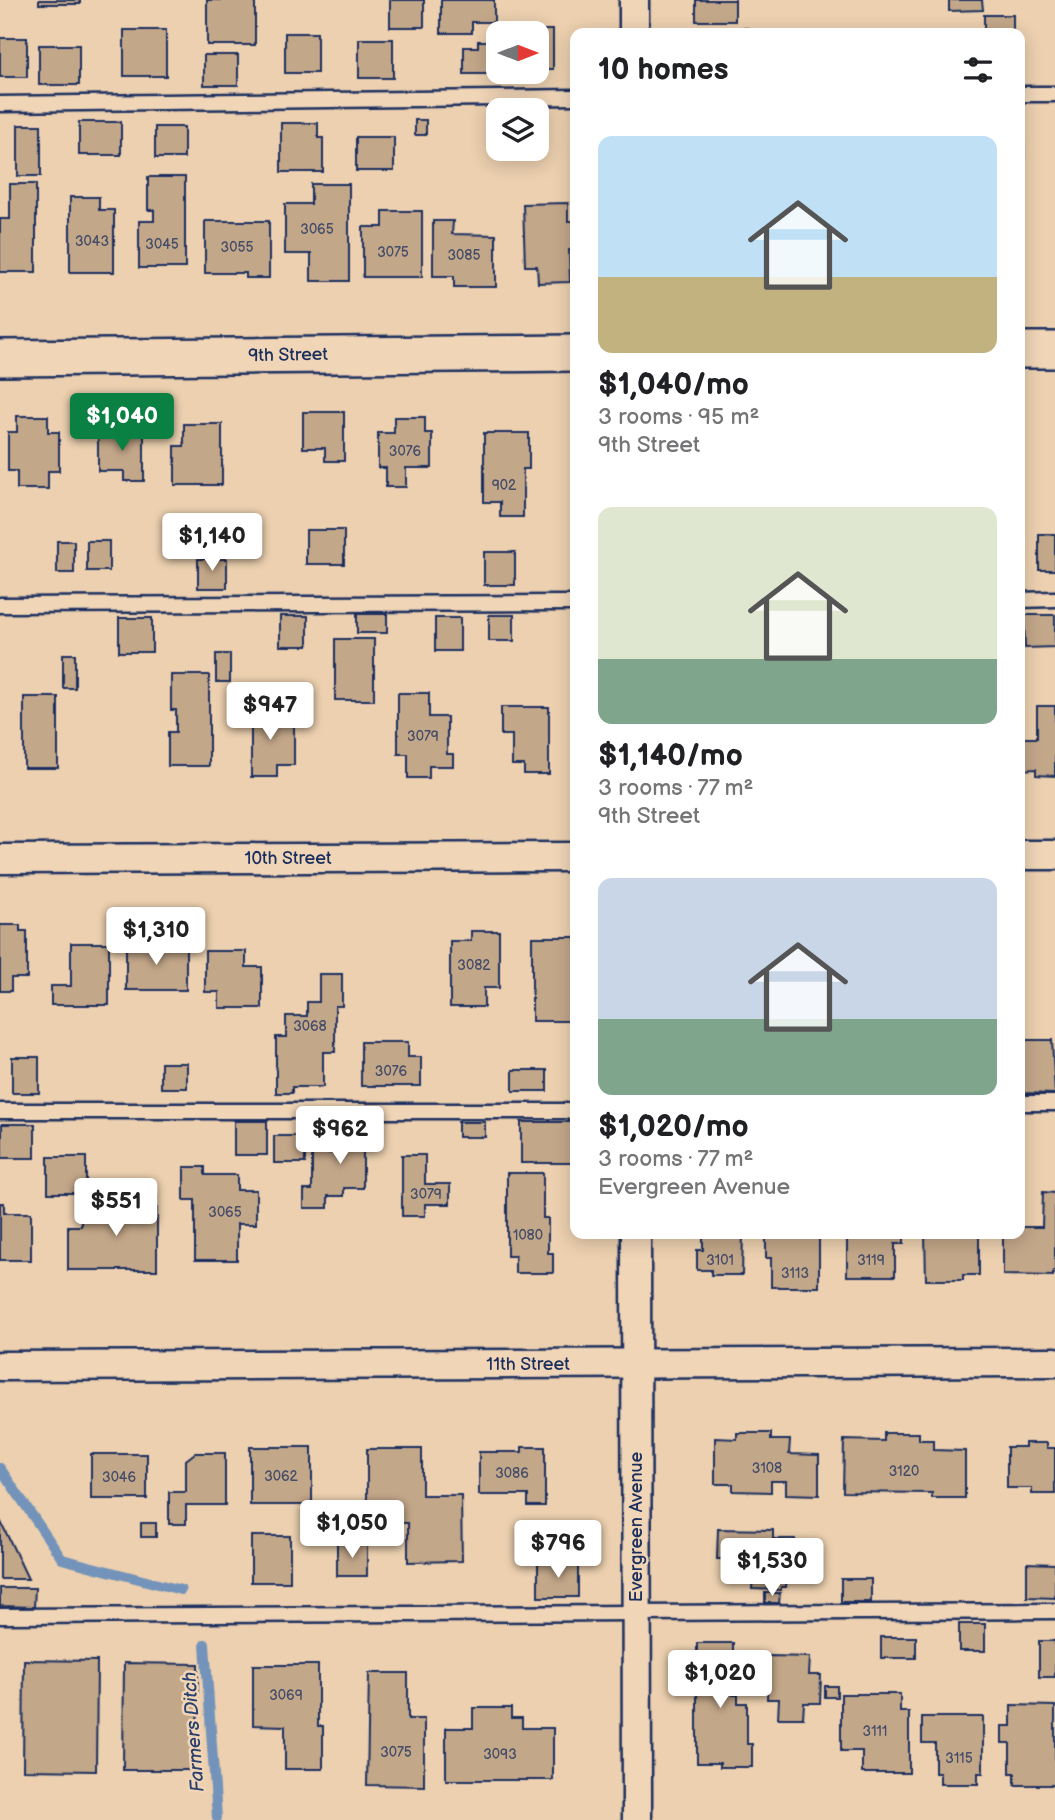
<!DOCTYPE html>
<html lang="en">
<head>
<meta charset="utf-8">
<style>
  body { margin:0; font-family:"Balsamiq Sans",sans-serif; background:#f2f2f2; color:#202124; height:100vh; display:flex; flex-direction:column; font-size:26px; white-space:nowrap }
  * { box-sizing:border-box; margin:0 }
  p { font-size:23px; color:#757577 }
  .icon { flex:none; width:38px; height:38px; fill:none; stroke:currentColor; stroke-width:2; stroke-linecap:round; stroke-linejoin:round }
  .map { position:relative; flex:1; overflow:hidden }
  .details { position:absolute; left:570px; top:28px; width:455px; height:1211px; display:flex; flex-direction:column; background:#fff; border-radius:14px; box-shadow:0 4px 18px #0003 }
  .details>* { flex:none }
  .needle { width:46px; rotate:90deg }
  .tools { position:absolute; left:486px; top:21px; display:grid; gap:14px }
  .tools a { display:grid; place-items:center; width:63px; height:63px; border-radius:14px; background:#fff; box-shadow:0 4px 18px #0003; font-size:35px }
  .price { position:absolute; translate:-50% -60px; padding:0 16px; border-radius:7px; background:#fff; color:#222; font-size:23px; line-height:46px; filter:drop-shadow(0 2px 4px #0008) }
  .price::after { content:''; position:absolute; left:50%; top:42px; width:21px; height:16px; margin-left:-10px; background:inherit; clip-path:polygon(0 0,100% 0,50% 100%) }
  .price.selected { background:#0b8043; color:#fff }
  ul { padding:0; list-style:none }
  li { display:grid; align-content:center; gap:14px; height:371px; padding:0 28px }
  li span { display:grid; place-items:center; height:217px; border-radius:14px; color:#555 }
  li>.icon { margin-inline-start:auto }
  span .icon { width:126px; height:126px; fill:#fffc; stroke-width:1 }
  li b { font-size:30px }
  h2 { display:flex; justify-content:space-between; align-items:center; height:84px; padding:0 28px; font-size:30px }
  .map>svg:first-child { display:block }
  .lines { fill:none; stroke-linecap:round; stroke-linejoin:round }
  .stream { stroke:#7393ba; stroke-width:10 }
  .building { fill:#c3a789; stroke:#1b2f5e; stroke-width:2 }
  .service-casing { stroke:#1b2f5e; stroke-width:19 }
  .minor-casing { stroke:#1b2f5e; stroke-width:33 }
  .tertiary-casing { stroke:#1b2f5e; stroke-width:40 }
  .service { stroke:#f0d5b7; stroke-width:14 }
  .minor { stroke:#f0d5b7; stroke-width:28 }
  .tertiary { stroke:#f0d5b7; stroke-width:35 }
  .labels { text-anchor:middle; dominant-baseline:central; stroke-width:5; stroke-linejoin:round; paint-order:stroke }
  .number-label { font-size:14px; fill:#454d69 }
  .street-label { font-size:18px; fill:#1b2f5e; stroke:#f0d5b7 }
  .water-label { font-size:19px; font-style:italic; fill:#2a406d; stroke:#f0d5b7 }
</style>
</head>
<body>
<div class="map">
<svg width="1055" height="1820" viewBox="0 0 1055 1820">
  <rect width="100%" height="100%" fill="#ecd0af"/>
  <filter id="ink" filterUnits="userSpaceOnUse"><feTurbulence type="fractalNoise" baseFrequency=".0143" numOctaves="2"/><feDisplacementMap in="SourceGraphic" scale="14" xChannelSelector="R" yChannelSelector="G"/><feConvolveMatrix kernelMatrix="1 2 1 2 8 2 1 2 1" color-interpolation-filters="sRGB"/></filter>
  <g filter="url(#ink)">
    <g class="lines">
      <g class="stream">
        <path d="M0,1468L62,1559L181,1590"/>
        <path d="M205,1644L217,1818"/>
      </g>
    </g>
    <g class="building">
      <rect x="39" y="0" width="41" height="4"/>
      <rect x="207" y="0" width="48" height="45"/>
      <rect x="390" y="0" width="34" height="27"/>
      <path d="M441,0H494V22H472V33H441Z"/>
      <rect x="696" y="0" width="39" height="21"/>
      <path d="M949,0H982L983,10L949,11Z"/>
      <rect x="984" y="15" width="29" height="18"/>
      <rect x="709" y="28" width="39" height="5"/>
      <rect x="124" y="30" width="42" height="46"/>
      <path d="M515,30H553V69H537V33H515Z"/>
      <rect x="285" y="33" width="32" height="40"/>
      <rect x="0" y="38" width="27" height="39"/>
      <rect x="359" y="39" width="34" height="39"/>
      <path d="M478,41H499V72H503V74H464V47H478Z"/>
      <rect x="39" y="45" width="40" height="40"/>
      <rect x="204" y="55" width="34" height="30"/>
      <rect x="415" y="120" width="11" height="15"/>
      <rect x="79" y="122" width="42" height="33"/>
      <path d="M281,123H318V138H323V172H281Z"/>
      <rect x="18" y="125" width="23" height="51"/>
      <rect x="155" y="127" width="29" height="31"/>
      <path d="M1024,136L1025,185H1020V137Z"/>
      <rect x="356" y="137" width="38" height="34"/>
      <path d="M148,177H185V268H139V221H154V210H148Z"/>
      <path d="M10,184H36V272H0V219H10Z"/>
      <path d="M311,184H349V281H311V254H285V204H311Z"/>
      <path d="M70,197H99V210H114V272H70Z"/>
      <path d="M568,203V221H576V250H569L570,282L538,283L537,266H525L523,204Z"/>
      <path d="M383,211H422V277H363V227H383Z"/>
      <path d="M205,221H269V278H246V273H205Z"/>
      <path d="M433,221H453L452,234L496,235V287H454V276H433Z"/>
      <path d="M303,412H344V461H325V448H303Z"/>
      <path d="M17,416H48V432H59V471H48V489H17V471H8V432H17Z"/>
      <path d="M394,417H425V433H432V468H406V487H386V468H378V433H394Z"/>
      <path d="M184,424H222V485H175V446H184Z"/>
      <path d="M98,431H144V481H124V471H98Z"/>
      <path d="M484,433H529V469H523V517H500V502H484Z"/>
      <rect x="306" y="530" width="38" height="34"/>
      <rect x="1039" y="534" width="16" height="36"/>
      <rect x="57" y="541" width="17" height="32"/>
      <rect x="87" y="541" width="22" height="30"/>
      <rect x="484" y="552" width="31" height="33"/>
      <rect x="198" y="559" width="29" height="29"/>
      <rect x="357" y="614" width="30" height="19"/>
      <rect x="489" y="615" width="25" height="26"/>
      <path d="M1024,615H1055V647L1025,648Z"/>
      <rect x="280" y="616" width="28" height="30"/>
      <rect x="119" y="618" width="33" height="34"/>
      <rect x="435" y="618" width="25" height="33"/>
      <rect x="335" y="639" width="39" height="61"/>
      <rect x="63" y="654" width="12" height="34"/>
      <rect x="216" y="654" width="14" height="28"/>
      <path d="M171,675H209V766H168V732H176V710H171Z"/>
      <path d="M398,693H429V717H447V754H453V766H429V778H408V754H398Z"/>
      <rect x="24" y="697" width="34" height="71"/>
      <path d="M1037,706H1055V776L1036,775V769L1020,770V738H1037Z"/>
      <path d="M501,707H549V774H524V765H512V735H501Z"/>
      <path d="M244,710H277V720H294V765H277V777H251V720H244Z"/>
      <path d="M0,925H20V931H27V978H11V991H0Z"/>
      <path d="M471,931H499V988H484V1007H450V941H471Z"/>
      <rect x="532" y="937" width="44" height="84"/>
      <path d="M71,943H109V1005H51V986H71Z"/>
      <rect x="126" y="944" width="60" height="46"/>
      <path d="M205,951H246V967H262V1008H219V992H205Z"/>
      <path d="M319,974H342V1006H335V1052H323V1087H292V1093H276V1037H286V1016H307V1002H319Z"/>
      <path d="M1020,1040H1052L1055,1094L1020,1093Z"/>
      <path d="M361,1042H408V1057H421V1086H361Z"/>
      <rect x="12" y="1057" width="27" height="36"/>
      <rect x="161" y="1063" width="26" height="25"/>
      <rect x="513" y="1070" width="34" height="21"/>
      <rect x="234" y="1121" width="33" height="34"/>
      <path d="M348,1121H375V1147H363V1188H344V1196H328V1208H304V1190H312V1153H337V1147H348Z"/>
      <rect x="458" y="1122" width="27" height="15"/>
      <rect x="521" y="1122" width="51" height="41"/>
      <rect x="2" y="1124" width="33" height="34"/>
      <rect x="274" y="1136" width="31" height="27"/>
      <path d="M402,1155H425V1184H450V1204H425V1216H402Z"/>
      <rect x="48" y="1157" width="38" height="36"/>
      <path d="M184,1167H205V1175H237V1190H256V1224H237V1260H195V1200H184Z"/>
      <path d="M507,1173H543V1218H548V1253H553V1273H515V1256H507Z"/>
      <path d="M1043,1192L1055,1193V1271H1053V1276L1003,1275V1234H1020V1227H1042Z"/>
      <path d="M126,1196H157V1270H68V1226H81V1206H111V1215H126Z"/>
      <path d="M0,1203H4V1213H31V1260H0Z"/>
      <path d="M703,1234H743L742,1275H711V1270H697V1250H703Z"/>
      <path d="M766,1234H819V1287H771V1258H766Z"/>
      <path d="M847,1234H904V1244H895V1276H847Z"/>
      <path d="M925,1234H979V1275H963V1280H926Z"/>
      <path d="M737,1433H771V1440H790L789,1454L819,1455V1495L786,1494V1481H771V1492L733,1491V1484H715V1438L737,1439Z"/>
      <path d="M884,1433H919V1440H933V1450L965,1451V1498H932V1493L843,1492L844,1440L884,1441Z"/>
      <path d="M1025,1443H1047V1448H1055V1494H1032V1488H1007V1447H1025Z"/>
      <rect x="250" y="1447" width="62" height="58"/>
      <path d="M522,1447H545V1506H528V1495H479V1452H522Z"/>
      <path d="M367,1449H422V1495H461L462,1561L408,1562V1523H367Z"/>
      <path d="M195,1453H225V1505H186V1524H169V1492H186V1460Z"/>
      <rect x="91" y="1454" width="56" height="45"/>
      <path d="M0,1520L28,1579H0Z"/>
      <rect x="141" y="1523" width="15" height="14"/>
      <path d="M718,1529L773,1530V1539H795V1575H787L786,1587H781V1590L752,1589L753,1575H735V1559H717Z"/>
      <rect x="251" y="1536" width="39" height="46"/>
      <rect x="337" y="1543" width="30" height="33"/>
      <rect x="538" y="1562" width="40" height="35"/>
      <path d="M1027,1563L1055,1564V1598L1027,1597Z"/>
      <rect x="841" y="1579" width="30" height="23"/>
      <path d="M0,1588H35L34,1607L0,1606Z"/>
      <path d="M765,1593H780L779,1603H765Z"/>
      <rect x="959" y="1624" width="26" height="27"/>
      <rect x="881" y="1637" width="35" height="21"/>
      <rect x="1039" y="1641" width="16" height="36"/>
      <path d="M697,1643H733V1695H738V1703H747V1744H752V1767H720V1763H697Z"/>
      <path d="M768,1656L810,1657L809,1675H821L820,1703H804L803,1718H778L779,1699H767Z"/>
      <path d="M24,1660L97,1661L96,1771L23,1770Z"/>
      <path d="M124,1663L198,1664L197,1770H123Z"/>
      <path d="M253,1665H318V1726H323V1769H285V1726L253,1725Z"/>
      <path d="M369,1673H408V1719H424V1786L367,1785Z"/>
      <rect x="825" y="1686" width="12" height="11"/>
      <path d="M841,1694H900V1712H909V1773H862V1751H841Z"/>
      <path d="M1011,1705L1055,1706V1785H1015V1773H1010V1743H1002V1726H1011Z"/>
      <path d="M473,1708H511V1718H522V1728H553V1780H446V1728H473Z"/>
      <path d="M922,1717H983V1773H978V1784H940V1773H935V1743H922Z"/>
    </g>
    <g class="lines">
      <defs>
        <g id="service">
          <path d="M1020,94H1055"/>
          <path d="M0,104L576,97"/>
          <path d="M1020,600L1055,599"/>
          <path d="M0,605L576,603"/>
          <path d="M1020,1103H1055"/>
          <path d="M0,1111H576"/>
          <path d="M0,1616L1055,1611"/>
        </g>
        <g id="minor">
          <path d="M634,0V33"/>
          <path d="M1020,855H1055"/>
          <path d="M0,859L576,857"/>
          <path d="M636,1234L637,1820"/>
          <path d="M0,1366L1055,1362"/>
        </g>
        <g id="tertiary">
          <path d="M1020,350H1055"/>
          <path d="M0,358L576,353"/>
        </g>
      </defs>
      <use href="#service" class="service-casing"/>
      <use href="#minor" class="minor-casing"/>
      <use href="#tertiary" class="tertiary-casing"/>
      <use href="#service" class="service"/>
      <use href="#minor" class="minor"/>
      <use href="#tertiary" class="tertiary"/>
    </g>
  </g>
  <g class="labels">
    <g class="number-label">
      <text x="317" y="229">3065</text>
      <text x="92" y="241">3043</text>
      <text x="162" y="244">3045</text>
      <text x="237" y="247">3055</text>
      <text x="393" y="252">3075</text>
      <text x="464" y="255">3085</text>
      <text x="405" y="451">3076</text>
      <text x="504" y="485">902</text>
      <text x="423" y="736">3079</text>
      <text x="474" y="965">3082</text>
      <text x="310" y="1026">3068</text>
      <text x="391" y="1071">3076</text>
      <text x="426" y="1194">3079</text>
      <text x="225" y="1212">3065</text>
      <text x="528" y="1235">1080</text>
      <text x="720" y="1260">3101</text>
      <text x="871" y="1260">3119</text>
      <text x="795" y="1273">3113</text>
      <text x="767" y="1468">3108</text>
      <text x="904" y="1471">3120</text>
      <text x="512" y="1473">3086</text>
      <text x="281" y="1476">3062</text>
      <text x="119" y="1477">3046</text>
      <text x="286" y="1695">3069</text>
      <text x="875" y="1731">3111</text>
      <text x="396" y="1752">3075</text>
      <text x="500" y="1754">3093</text>
      <text x="959" y="1758">3115</text>
    </g>
    <g class="street-label">
      <text transform="translate(288 355) rotate(-1)">9th Street</text>
      <text x="288" y="858">10th Street</text>
      <text x="528" y="1364">11th Street</text>
      <text transform="translate(636 1527) rotate(-90)">Evergreen Avenue</text>
    </g>
    <g class="water-label">
      <text transform="translate(194 1732) rotate(-94)">Farmers Ditch</text>
    </g>
  </g>
</svg>
<div class="tools">
<a><svg class="needle" viewBox="-14 -14 28 28"><path d="M0-13l5 13h-10z" fill="#e53935"/><path d="M0 13l5-13h-10z" fill="#757577"/></svg></a>
<a><svg class="icon" aria-label="layers" viewBox="0 0 24 24"><path d="M12 4l9 5-9 5-9-5zM3 14l9 5 9-5"/></svg></a>
</div>
<b class="price selected" style="left:122px;top:453px">$1,040</b>
<b class="price" style="left:212px;top:573px">$1,140</b>
<b class="price" style="left:270px;top:742px">$947</b>
<b class="price" style="left:156px;top:967px">$1,310</b>
<b class="price" style="left:340px;top:1166px">$962</b>
<b class="price" style="left:116px;top:1238px">$551</b>
<b class="price" style="left:352px;top:1560px">$1,050</b>
<b class="price" style="left:558px;top:1580px">$796</b>
<b class="price" style="left:772px;top:1598px">$1,530</b>
<b class="price" style="left:720px;top:1710px">$1,020</b>
<section class="details">
<h2>10 homes<svg class="icon" aria-label="filters" viewBox="0 0 24 24"><path d="M4 7h16M4 17h16"/><circle cx="9" cy="7" r="2"/><circle cx="15" cy="17" r="2"/></svg></h2>
<ul>
<li><span style="background:linear-gradient(#bfe0f5 65%,#c2b280 0)"><svg class="icon" aria-label="home" viewBox="0 0 24 24"><path d="M3 11l9-7 9 7M6 9v11h12V9"/></svg></span><div><b>$1,040/mo</b><p>3 rooms · 95 m²</p><p>9th Street</p></div></li>
<li><span style="background:linear-gradient(#dfe7d0 70%,#7fa58c 0)"><svg class="icon" aria-label="home" viewBox="0 0 24 24"><path d="M3 11l9-7 9 7M6 9v11h12V9"/></svg></span><div><b>$1,140/mo</b><p>3 rooms · 77 m²</p><p>9th Street</p></div></li>
<li><span style="background:linear-gradient(#c9d6e8 65%,#7fa58c 0)"><svg class="icon" aria-label="home" viewBox="0 0 24 24"><path d="M3 11l9-7 9 7M6 9v11h12V9"/></svg></span><div><b>$1,020/mo</b><p>3 rooms · 77 m²</p><p>Evergreen Avenue</p></div></li>
</ul>
</section>
</div>
</body>
</html>
